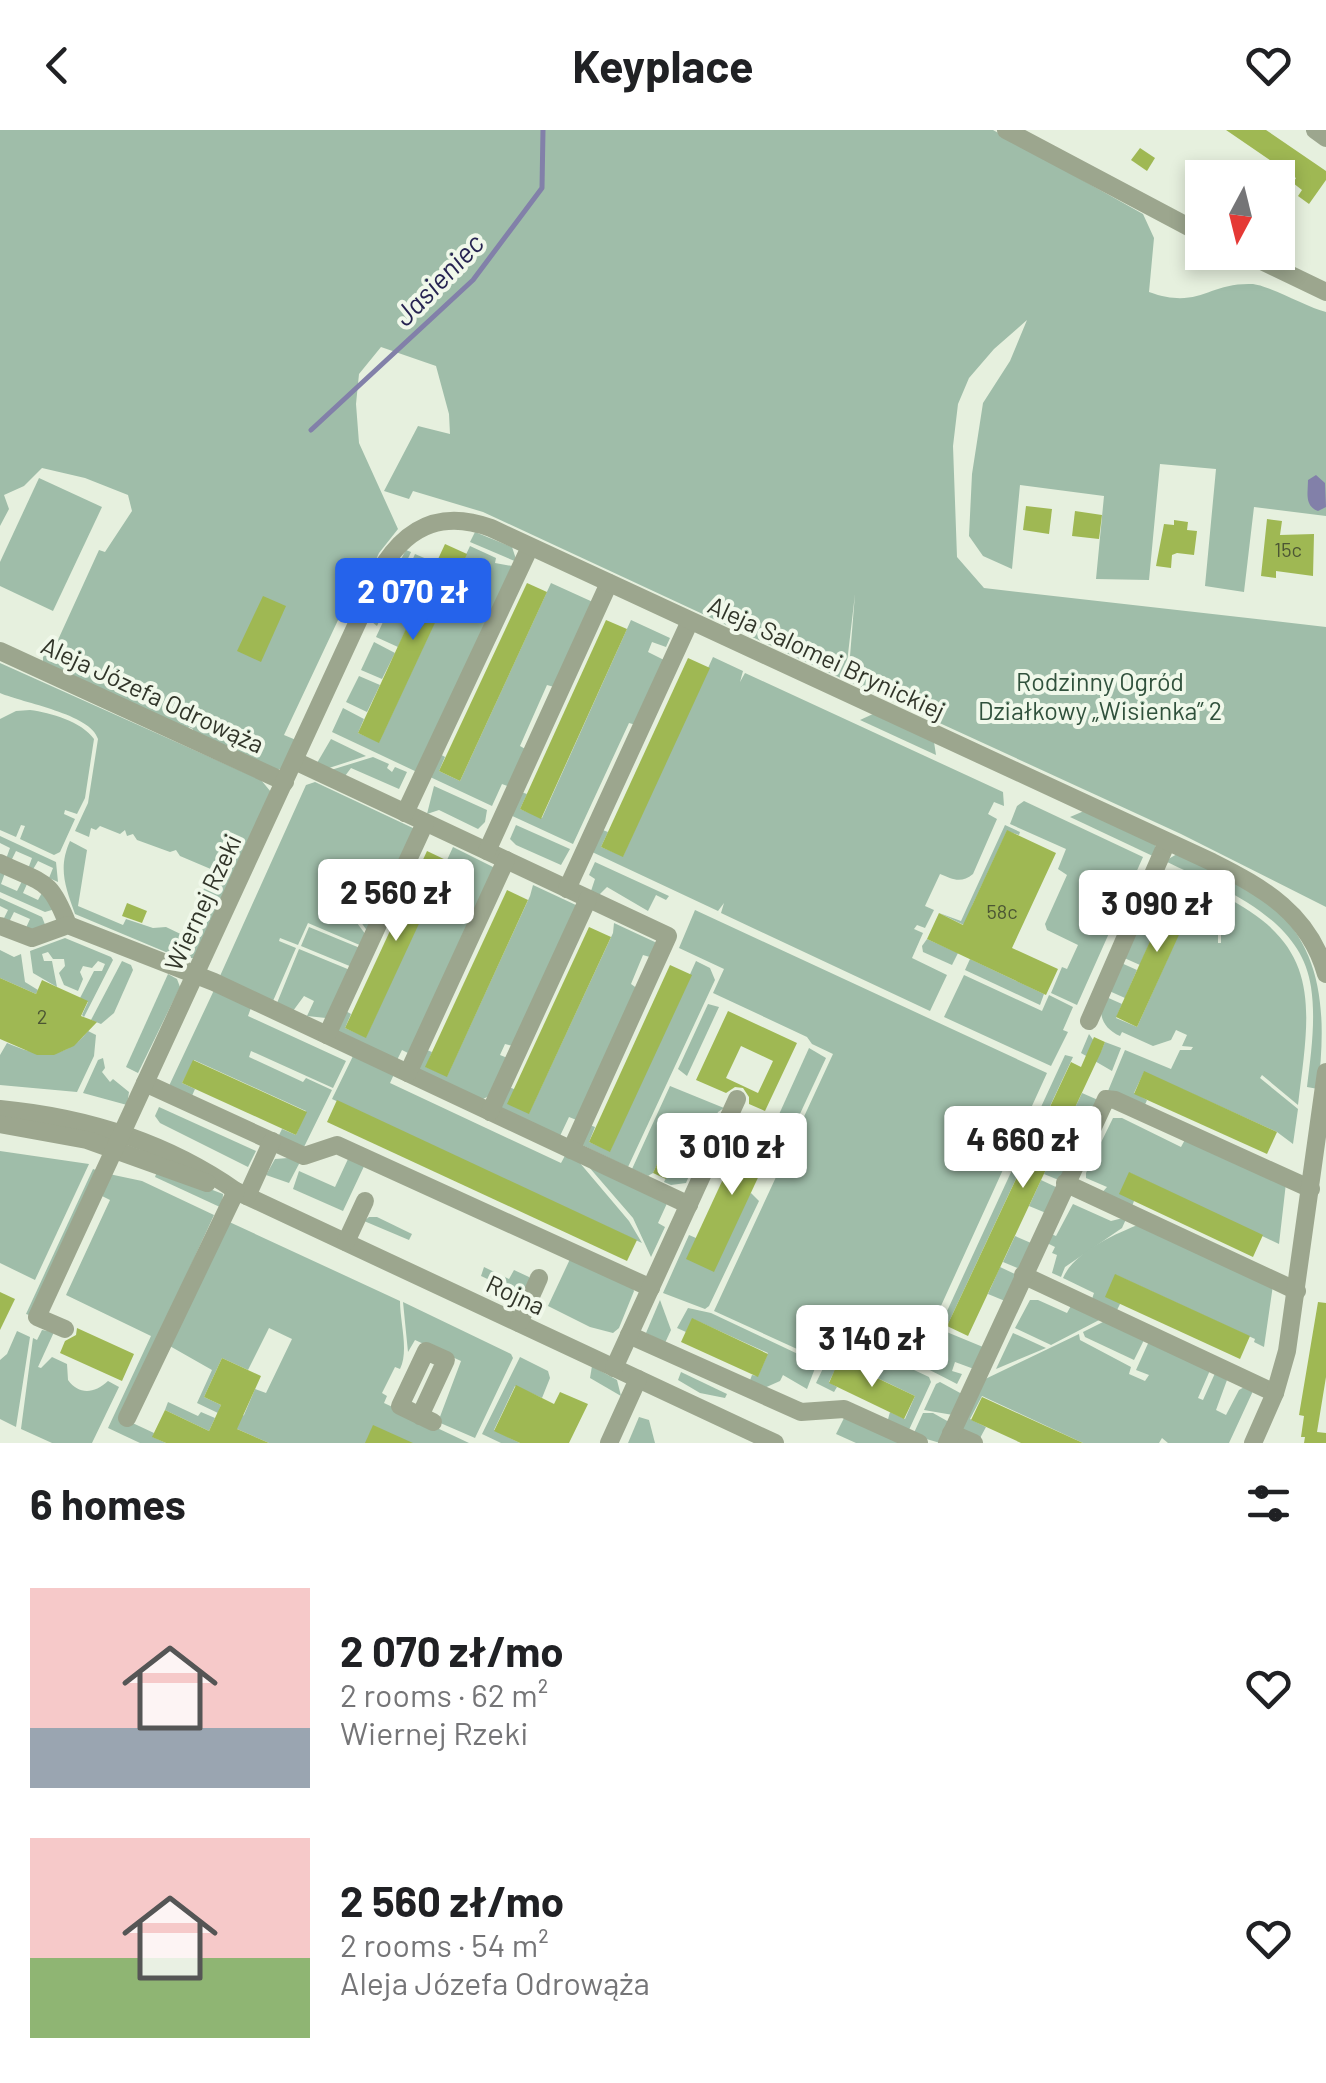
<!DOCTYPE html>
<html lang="en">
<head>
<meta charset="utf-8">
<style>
  body { margin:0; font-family:Barlow,sans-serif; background:#f2f2f2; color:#202124; height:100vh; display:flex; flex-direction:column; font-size:38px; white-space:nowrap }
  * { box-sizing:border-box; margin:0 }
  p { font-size:32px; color:#757577 }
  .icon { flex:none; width:55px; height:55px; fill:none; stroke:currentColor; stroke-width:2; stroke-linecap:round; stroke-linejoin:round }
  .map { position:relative; height:1313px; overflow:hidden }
  .side { display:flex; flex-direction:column; background:#fff; flex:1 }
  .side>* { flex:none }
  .needle { width:65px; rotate:187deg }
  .fabs { position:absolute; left:1185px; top:30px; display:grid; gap:20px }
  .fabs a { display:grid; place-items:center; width:110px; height:110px; border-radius:0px; background:#fff; box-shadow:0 5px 15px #0003; font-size:50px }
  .price { position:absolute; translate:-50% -85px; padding:0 22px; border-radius:10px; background:#fff; color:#222; font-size:32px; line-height:65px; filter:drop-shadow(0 2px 5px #0008) }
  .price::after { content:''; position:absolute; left:50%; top:60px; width:30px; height:22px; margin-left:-15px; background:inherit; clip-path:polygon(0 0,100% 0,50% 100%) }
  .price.on { background:#2563eb; color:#fff }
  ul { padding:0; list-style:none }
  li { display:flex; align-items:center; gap:30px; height:250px; padding:0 30px }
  li span { display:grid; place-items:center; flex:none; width:280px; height:200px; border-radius:0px; color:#555 }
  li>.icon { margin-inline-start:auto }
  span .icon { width:120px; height:120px; fill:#fffc; stroke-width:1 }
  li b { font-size:42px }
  h2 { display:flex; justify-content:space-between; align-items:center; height:120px; padding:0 30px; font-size:42px }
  header { display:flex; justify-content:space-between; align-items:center; height:130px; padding:0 30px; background:#fff; font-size:45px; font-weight:700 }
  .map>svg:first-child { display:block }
  .green { fill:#9fbda9 }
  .water { fill:#8280a9 }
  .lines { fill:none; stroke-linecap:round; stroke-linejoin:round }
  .stream { stroke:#8280a9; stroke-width:5 }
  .building { fill:#9fb853; fill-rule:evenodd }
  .minor { stroke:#9ca68e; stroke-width:18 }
  .labels { text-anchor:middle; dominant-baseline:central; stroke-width:8; stroke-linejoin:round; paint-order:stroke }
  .number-label { font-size:20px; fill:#4c5634 }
  .street-label { font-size:25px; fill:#313529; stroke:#f0f8ea }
  .park-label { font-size:25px; fill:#30513c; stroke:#f0f8ea }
  .water-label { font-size:28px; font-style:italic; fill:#272452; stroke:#f0f8ea }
</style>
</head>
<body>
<header><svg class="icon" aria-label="back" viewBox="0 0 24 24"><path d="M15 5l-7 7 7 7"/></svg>Keyplace<svg class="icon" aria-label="heart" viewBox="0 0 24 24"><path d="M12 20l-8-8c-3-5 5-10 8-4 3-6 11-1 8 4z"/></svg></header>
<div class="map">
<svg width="1326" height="1313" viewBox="0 0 1326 1313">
  <rect width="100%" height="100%" fill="#e6f0de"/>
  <g class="green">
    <path d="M0,0H993L1143,84L1154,108L1149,162C1199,180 1207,153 1251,154C1267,154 1306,177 1326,182V386L1254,377L1244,462L1205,456L1216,339L1160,334L1149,450L1096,449L1104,366L1020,355L1012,439L983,426L969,406L972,344L983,273L1010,231L1027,190L994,219L969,248L958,274L953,316L957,427L984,458L1326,497V777L1181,704L848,551L855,464L845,550L483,382L413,361L409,369L384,361L418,296L450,304L449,284L436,236L381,217L359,244L356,274L359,313L398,399L379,423L356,474L347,471L284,605L296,610L283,639H270L192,603L193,599L189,597L187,600L43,533V520L52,523L99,420L105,422L132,381L128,365L85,348L42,338L24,356L4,365L9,379L0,396Z"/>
    <path d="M39,348L102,377L53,481L0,456V432Z"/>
    <path d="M475,402L512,417L517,432L470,412Z"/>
    <path d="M470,416L496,428L495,433L512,436L417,642L332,602L343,578L364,589L358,603L379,612Z"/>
    <path d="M406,420L411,422L377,496L372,492L371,484Z"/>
    <path d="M415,424L436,433L428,452L407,442Z"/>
    <path d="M404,447L425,457L413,483L392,473Z"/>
    <path d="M551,453L595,473L554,557L547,555L520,616L527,620L510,657L502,654L492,676L428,646L438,623L445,627L439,641L460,651Z"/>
    <path d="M389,479L411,489L398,517L376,507Z"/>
    <path d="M631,490L670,508L666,517L652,512L648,522L668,532L636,595L629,593L573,714L508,684L518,661L527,664L520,679L542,688Z"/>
    <path d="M374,512L395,523L382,549L361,540Z"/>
    <path d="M713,527L743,541L740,552L745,543L1003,662L1004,676L994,672L988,684L997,689L973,744C961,754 952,749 940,744L925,776L934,780L925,798L917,795L914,799L923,803L912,828L947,845L930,881L721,783L724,773L718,781L590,721L600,699L608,702L601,717L623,726Z"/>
    <path d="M0,533L261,650L271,662L195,828H180L75,784C65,756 58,738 70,711L87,720L78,776L123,795L126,789L153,798L166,797L191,809L210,789L198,771L213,740L180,726L176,720L170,722L137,710L133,704L127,706L125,700L120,704L100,696L96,700L91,698L89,707L75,701L88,673L98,609C91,584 23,573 0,563Z"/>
    <path d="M359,546L380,555L367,582L346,572Z"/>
    <path d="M30,580C51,583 81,591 94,609L85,668L77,684L65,680L64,684L75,689L60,722L54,725L20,709L25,696L21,695L16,707L0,700V589L16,581Z"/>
    <path d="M873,584L934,612L936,625L860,590Z"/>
    <path d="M331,609L366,626L329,638L317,633Z"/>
    <path d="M373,627L389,634L387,638L392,642L395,637L407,642L399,659L351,638L345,646L331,640Z"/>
    <path d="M315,652L415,699L392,751L370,741L369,745L389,756L368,802L353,781L351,785L366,805L362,816L308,793L298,815L280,808L279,811L296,818L273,871L220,846L306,655Z"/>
    <path d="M434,656L487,680L485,692L478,699L439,680L427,684Z"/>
    <path d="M1024,671L1143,727L1077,875L1051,863L1062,837L1067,839L1078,815L1047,800L1045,794L1067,745L1058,739L1066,719L1010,694L1017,676Z"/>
    <path d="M1084,681L1155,714L1157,728L1070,687Z"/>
    <path d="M516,695L570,719L561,735L516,715L510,709Z"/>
    <path d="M1005,695L1020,702L1019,705L1007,701L972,776L968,797L939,783L961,791Z"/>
    <path d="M0,706L56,732L58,752L49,748L53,738L38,731L32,741L28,739L32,728L16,721L11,731L6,729L10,718L0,713Z"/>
    <path d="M453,717L493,737L494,742L410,924L402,920L397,930L337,901L344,880L351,884L345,898L366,907Z"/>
    <path d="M1177,724C1206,738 1241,750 1266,770C1326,819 1326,888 1318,959L1307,957C1311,924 1316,890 1311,857C1301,786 1220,758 1165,731Z"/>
    <path d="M595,732L669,766L666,770L656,765L648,781L607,757L599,765L591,761L595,749L589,745Z"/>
    <path d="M0,741L5,743L1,754L17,761L22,751L27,754L23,763L38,770L43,761L55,779L45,782L0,762Z"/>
    <path d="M1201,754L1218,765V813H1221V765C1324,815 1310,877 1298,975L1262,945L1260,948L1298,979L1293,1014L1277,1002L1144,942L1134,963L1147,970L1144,977L1108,961L1125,920L1171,939L1180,920H1191L1193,917L1182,916L1187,905L1176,900L1171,910L1153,916L1122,902L1120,906C1102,898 1097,883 1104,866L1122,874L1116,888L1137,897Z"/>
    <path d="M533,755L578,776L513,916L505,914L500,925L510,929L489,966L481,970L417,940L424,919L432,922L426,937L447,946L530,766Z"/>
    <path d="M1150,766L1167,774L1155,802L1137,794Z"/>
    <path d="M0,768L42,787L46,797L25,800L30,789L14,782L9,792L3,790L8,780L0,776Z"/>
    <path d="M695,780L1047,943L915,1233L837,1198L823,1228L819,1229L714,1181L833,924L812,914L807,907L713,863L724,839L679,818Z"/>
    <path d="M614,793L657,813L653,828L643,825L631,854L638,859L579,991L569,987L560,1006L500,978L506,956L514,959L529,983L613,803Z"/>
    <path d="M309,797L360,818L352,837L301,816Z"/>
    <path d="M1134,799L1152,807L1140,835L1122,827Z"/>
    <path d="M65,808L111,827L113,830L84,887L82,885L88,872L80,868L94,841H102L105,834L98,831L92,838L83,836L80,842L83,849L78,861L64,855L59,843L65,836L64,829H53L48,822L42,824L44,831H52L57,857L33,843L30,821Z"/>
    <path d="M927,809L958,823L952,835L923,822L922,816Z"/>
    <path d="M299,819L350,840L326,888L307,886L314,871L304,866L293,881L277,873Z"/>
    <path d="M0,820L14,827L21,824L25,852L38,860L36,864L0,848Z"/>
    <path d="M970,829L1044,864L1040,875L965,840Z"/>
    <path d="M122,831L131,835L133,840L114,883L101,894L91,890Z"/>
    <path d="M696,831L710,838L715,850L628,1037L580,1014L587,994L595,997L589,1012L610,1021Z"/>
    <path d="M1119,832L1137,840L1125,868L1107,860Z"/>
    <path d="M168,844L177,849L180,857L138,943L126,937Z"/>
    <path d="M964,845L1042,881L1049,865L1073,877L1063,900L1068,902L1051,936L944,887Z"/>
    <path d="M215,858L252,875L248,886L346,931L333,958L251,921L249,927L303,952L306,948L332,960L304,1017L277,1009L282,999L296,1005L306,981L194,930L182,953L195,959L191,968L168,958Z"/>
    <path d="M708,874L719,877L687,946L678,939Z"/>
    <path d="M88,901L96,905L94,926L77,962L0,955V925L7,913C39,927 64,931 88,901Z"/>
    <path d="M1089,904L1101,921L1105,912L1121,918L1112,941L1081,923Z"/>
    <path d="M809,918L826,928L792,1001L777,995L776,991Z"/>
    <path d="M354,924L395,942L390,953L561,1033L567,1022L574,1026L629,1091L642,1113L332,969Z"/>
    <path d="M1065,925L1073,927L947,1196L942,1192Z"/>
    <path d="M103,928L105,938L102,942L110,952L113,949L129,962L127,975L83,963L98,930Z"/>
    <path d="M670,956L724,978L718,982L696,1031L666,1015L653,1043L648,1046L632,1039Z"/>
    <path d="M1082,963L1098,970L1087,995L1070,988Z"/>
    <path d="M159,977L256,1021L248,1037L160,993L155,986Z"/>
    <path d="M744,987L787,1007L779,1028L769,1023L777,1006L750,993L730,1036L723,1033Z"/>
    <path d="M1113,988H1122L1181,1017L1187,1006L1286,1053L1279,1114L1130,1043L1134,1071L1131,1079L1100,1065L1107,1057L1086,1048V1043Z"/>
    <path d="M1056,1018L1072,1025L1061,1051L1044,1044Z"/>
    <path d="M0,1021L89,1034L35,1150L0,1133Z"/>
    <path d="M677,1026L694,1034L686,1053L671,1055L664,1052Z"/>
    <path d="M288,1028L300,1032L289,1053L266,1045L275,1029Z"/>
    <path d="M348,1029L366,1032L343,1081L293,1059L299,1041L335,1057Z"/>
    <path d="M582,1029L669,1069L658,1093L665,1097L651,1127L633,1088Z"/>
    <path d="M93,1039L96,1040L29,1185L26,1184Z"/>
    <path d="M158,1039L223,1064L222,1078L155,1047Z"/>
    <path d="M109,1044L142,1051L214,1085L157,1209L124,1289L154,1303L153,1307L166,1313H140L108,1298L151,1206L66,1165L110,1070L100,1065Z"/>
    <path d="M1041,1050L1058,1058L1046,1083L1029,1076Z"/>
    <path d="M751,1063L759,1071L709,1176L705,1179L663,1163L689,1105L696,1108Z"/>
    <path d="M1073,1074L1111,1091L1127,1087L1122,1098L1065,1137L1061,1147L1052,1143L1057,1125L1052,1123L1055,1117L1043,1111L1046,1102L1056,1106Z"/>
    <path d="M369,1087H377L412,1104L409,1110L364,1091Z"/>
    <path d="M225,1090L400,1171C400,1193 409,1221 400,1239L395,1237L382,1263L387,1266L384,1273L469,1313H269L228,1295L244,1285L255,1259L266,1263L292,1209L269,1198L248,1240L222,1228L204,1267L221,1275L218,1283L197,1273L212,1240L168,1215Z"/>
    <path d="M1140,1094L1273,1155L1264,1217L1254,1212L1255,1209L1116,1145L1120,1174L1115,1184L1091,1172L1094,1163L1063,1148C1074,1122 1115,1104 1140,1094Z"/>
    <path d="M1015,1106L1031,1113L1020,1139L1003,1132Z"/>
    <path d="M571,1127L631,1154L634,1161L619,1198L613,1203L590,1197L548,1176Z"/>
    <path d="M484,1137L509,1149L514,1140L529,1147L531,1154L526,1167L481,1146Z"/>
    <path d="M1000,1137L1017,1145L1005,1171L988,1164Z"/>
    <path d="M660,1170L671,1200L665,1213L646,1203Z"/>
    <path d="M1030,1170H1038L1067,1183L1072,1174L1103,1188L1051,1215L1015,1198Z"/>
    <path d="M403,1172L511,1224L513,1228L475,1308L438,1292L461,1231L415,1210L408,1222Z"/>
    <path d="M688,1178L711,1183L817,1233L807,1259L783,1245L780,1251L762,1259L749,1253L752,1245L758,1246L768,1223L693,1189L686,1202L677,1198Z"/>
    <path d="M1107,1190L1145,1208L1134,1230L1085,1207L1083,1202Z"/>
    <path d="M937,1198L983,1217L974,1239L955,1232L952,1241L962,1244L957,1254L920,1235Z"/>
    <path d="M42,1200L54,1202L38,1237L41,1238L52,1227L67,1234L68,1250C79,1265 94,1264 108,1251L119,1257L92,1313H52L21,1299L33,1208L37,1210Z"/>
    <path d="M17,1201L30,1207L16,1297L0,1289V1230L7,1224Z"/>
    <path d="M1013,1203L1046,1218L996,1239Z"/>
    <path d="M1079,1204L1080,1210L1131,1237L1129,1244L1145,1251L1149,1245L1136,1240L1150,1209L1211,1238L1198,1268L1203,1270L1216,1241L1227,1250L1216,1280L1226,1285L1239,1260L1246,1256L1253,1261L1229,1313H1168L1162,1308L1159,1313H1083L982,1266L970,1289L986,1297L979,1310L962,1302L961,1291L979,1252Z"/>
    <path d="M839,1205L929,1247L931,1252L908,1302L887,1293L890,1282L905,1289L915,1266L840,1230L829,1252L837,1257L834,1262L816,1253Z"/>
    <path d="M520,1227L548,1241L550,1248L542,1268L515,1256L494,1300L520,1313H501L482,1304Z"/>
    <path d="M592,1236L617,1250L621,1266L590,1248Z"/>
    <path d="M681,1242L727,1264L725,1268L700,1263L678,1250Z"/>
    <path d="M940,1252L962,1264L953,1285L924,1280L936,1254Z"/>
    <path d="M168,1272L198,1286L201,1282L215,1288L209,1301L165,1280Z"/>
    <path d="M923,1283H933L949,1292L940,1313L913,1305Z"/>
    <path d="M846,1284L902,1313H856L836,1304Z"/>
    <path d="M639,1287L649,1290L655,1313H628Z"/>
  </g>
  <path class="water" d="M1316,345L1325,353L1326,377L1318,381C1304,376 1308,362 1308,350Z"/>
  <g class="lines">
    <path class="stream" d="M311,300L473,150L542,58L543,0"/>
  </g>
  <g class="building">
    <path d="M1226,0H1266L1326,41V50L1309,74L1298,66L1302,60L1293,53L1296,48Z"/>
    <path d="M1140,18L1155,28L1147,41L1131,30Z"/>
    <path d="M1026,376L1052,379L1049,404L1023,400Z"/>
    <path d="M1075,381L1102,385L1099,409L1072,406Z"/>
    <path d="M1267,389L1282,391L1280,405L1314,404L1313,446L1276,441V448L1261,446Z"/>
    <path d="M1174,390L1188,392L1187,400L1197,401L1194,425L1177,423L1172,425L1171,438L1156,436L1164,394L1174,395Z"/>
    <path d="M445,414L467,424L379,613L358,603Z"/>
    <path d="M527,453L547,462L460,651L439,641Z"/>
    <path d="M263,466L286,476L261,532L237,521Z"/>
    <path d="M606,490L627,499L541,689L520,679Z"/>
    <path d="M688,528L710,538L623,727L601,717Z"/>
    <path d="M1007,700L1056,723L1012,818L1058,839L1046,865L927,809L939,783L963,795Z"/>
    <path d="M427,721L448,731L366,908L345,898Z"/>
    <path d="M1176,753L1198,763L1137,897L1116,887Z"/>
    <path d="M507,760L528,770L447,947L425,937Z"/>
    <path d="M127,773L147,781L142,793L122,786Z"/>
    <path d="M589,797L611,807L529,984L507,974Z"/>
    <path d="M670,835L692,845L610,1022L589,1012Z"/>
    <path d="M0,848L36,864L42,850L57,857L88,871L81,886L97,892L74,916L54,925H37L0,909Z"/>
    <path d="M728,881L797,913L765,981L749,974V967L743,958L735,957L726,963L696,950ZM741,916L773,931L758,963L726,948Z"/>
    <path d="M1094,907L1105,912L1101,922L968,1206L947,1196L1071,932L1081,937Z"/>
    <path d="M193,930L307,982L296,1005L182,953Z"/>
    <path d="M1144,941L1277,1002L1267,1024L1134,964Z"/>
    <path d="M337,970L637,1110L627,1131L327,992Z"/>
    <path d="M749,993L777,1007L714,1142L686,1129Z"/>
    <path d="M666,1014L679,1021L666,1049L653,1043Z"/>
    <path d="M1129,1042L1263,1105L1253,1127L1119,1064Z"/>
    <path d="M1115,1144L1250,1206L1240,1229L1105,1167Z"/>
    <path d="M0,1162L15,1169L0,1200Z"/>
    <path d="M1318,1172L1326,1173V1247L1317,1302L1326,1303V1313H1304L1305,1307H1301L1304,1286L1299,1285Z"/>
    <path d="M692,1188L768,1224L758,1247L681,1212Z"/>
    <path d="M77,1198L134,1224L122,1251L60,1223L65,1211L76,1205Z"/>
    <path d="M222,1228L261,1246L237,1299L269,1313H166L152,1307L165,1280L209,1301L221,1275L204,1267Z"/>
    <path d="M839,1230L915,1266L904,1289L829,1253Z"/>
    <path d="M516,1255L554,1274L560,1262L588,1274L569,1313H520L494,1301Z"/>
    <path d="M982,1267L1083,1313H1021L971,1290Z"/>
    <path d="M373,1295L413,1313H365Z"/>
  </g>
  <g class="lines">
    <g class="minor">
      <path d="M1006,0L1202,104"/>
      <path d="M1315,0L1326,8"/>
      <path d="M1243,122L1326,162"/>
      <path d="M0,521L285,652"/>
      <path d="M295,631L668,806L571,1020"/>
      <path d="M405,683L530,417"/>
      <path d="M487,721L609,453"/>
      <path d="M0,733C44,754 50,748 68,795"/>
      <path d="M567,759L690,491"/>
      <path d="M0,796L32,808L68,795L214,852L689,1075"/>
      <path d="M1089,891L1167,712"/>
      <path d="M327,905L425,693"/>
      <path d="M408,943L506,730"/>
      <path d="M145,953L304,1026L337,1015L651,1158"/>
      <path d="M0,979C84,987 166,1012 236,1061L775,1313"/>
      <path d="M490,982L588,769"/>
      <path d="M0,994L87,1010L207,1053"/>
      <path d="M1065,1053L1297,1161"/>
      <path d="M247,1066L272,1011"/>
      <path d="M346,1112L365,1071"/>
      <path d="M1023,1145L1275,1263"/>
      <path d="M519,1193L539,1148"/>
      <path d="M65,1199L37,1187L385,433C411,394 445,381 491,398L1212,732C1264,758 1309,784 1326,844"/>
      <path d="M629,1205L801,1282L844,1279L919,1313"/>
      <path d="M614,1238L737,969"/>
      <path d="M420,1286L446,1230L426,1221L400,1276L433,1292"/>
      <path d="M127,1288L236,1061"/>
      <path d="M951,1303L974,1313"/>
      <path d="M609,1313L638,1249"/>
      <path d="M947,1313L1106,969L1115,970L1311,1059"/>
      <path d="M1253,1313L1275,1263L1287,1221L1326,942"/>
    </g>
  </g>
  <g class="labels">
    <g class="number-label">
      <text x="1288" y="419">15c</text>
      <text x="1002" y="781">58c</text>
      <text x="42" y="886">2</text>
    </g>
    <g class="street-label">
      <text transform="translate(827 527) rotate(25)">Aleja Salomei Brynickiej</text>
      <text transform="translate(153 564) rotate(25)">Aleja Józefa Odrowąża</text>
      <text transform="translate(202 772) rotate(-65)">Wiernej Rzeki</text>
      <text transform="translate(516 1164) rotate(25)">Rojna</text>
    </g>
    <g class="park-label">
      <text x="1100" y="551">Rodzinny Ogród<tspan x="1100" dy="29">Działkowy „Wisienka” 2</tspan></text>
    </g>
    <g class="water-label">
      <text transform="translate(438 149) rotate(-46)">Jasieniec</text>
    </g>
  </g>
</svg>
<div class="fabs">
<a><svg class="needle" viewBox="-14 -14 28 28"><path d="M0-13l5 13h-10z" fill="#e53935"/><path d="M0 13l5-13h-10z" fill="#757577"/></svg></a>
</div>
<b class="price on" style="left:413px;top:513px">2 070 zł</b>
<b class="price" style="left:396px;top:814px">2 560 zł</b>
<b class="price" style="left:1157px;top:825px">3 090 zł</b>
<b class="price" style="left:1023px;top:1061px">4 660 zł</b>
<b class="price" style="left:732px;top:1068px">3 010 zł</b>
<b class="price" style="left:872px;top:1260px">3 140 zł</b>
</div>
<section class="side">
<h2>6 homes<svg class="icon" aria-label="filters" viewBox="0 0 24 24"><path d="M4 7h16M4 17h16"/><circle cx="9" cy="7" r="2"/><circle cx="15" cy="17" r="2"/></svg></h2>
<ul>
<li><span style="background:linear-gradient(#f6c9c9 70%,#9aa5b1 0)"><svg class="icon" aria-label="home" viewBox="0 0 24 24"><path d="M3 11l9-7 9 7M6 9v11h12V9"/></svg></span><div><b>2 070 zł/mo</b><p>2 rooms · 62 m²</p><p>Wiernej Rzeki</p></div><svg class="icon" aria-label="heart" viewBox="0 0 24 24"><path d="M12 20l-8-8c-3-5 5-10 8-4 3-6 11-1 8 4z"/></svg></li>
<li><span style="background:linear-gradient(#f6c9c9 60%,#8fb573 0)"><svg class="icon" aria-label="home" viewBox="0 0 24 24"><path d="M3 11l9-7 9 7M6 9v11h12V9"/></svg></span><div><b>2 560 zł/mo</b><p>2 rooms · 54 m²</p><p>Aleja Józefa Odrowąża</p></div><svg class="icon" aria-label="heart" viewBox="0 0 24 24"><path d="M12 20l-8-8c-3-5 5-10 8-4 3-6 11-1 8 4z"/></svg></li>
</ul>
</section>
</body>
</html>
